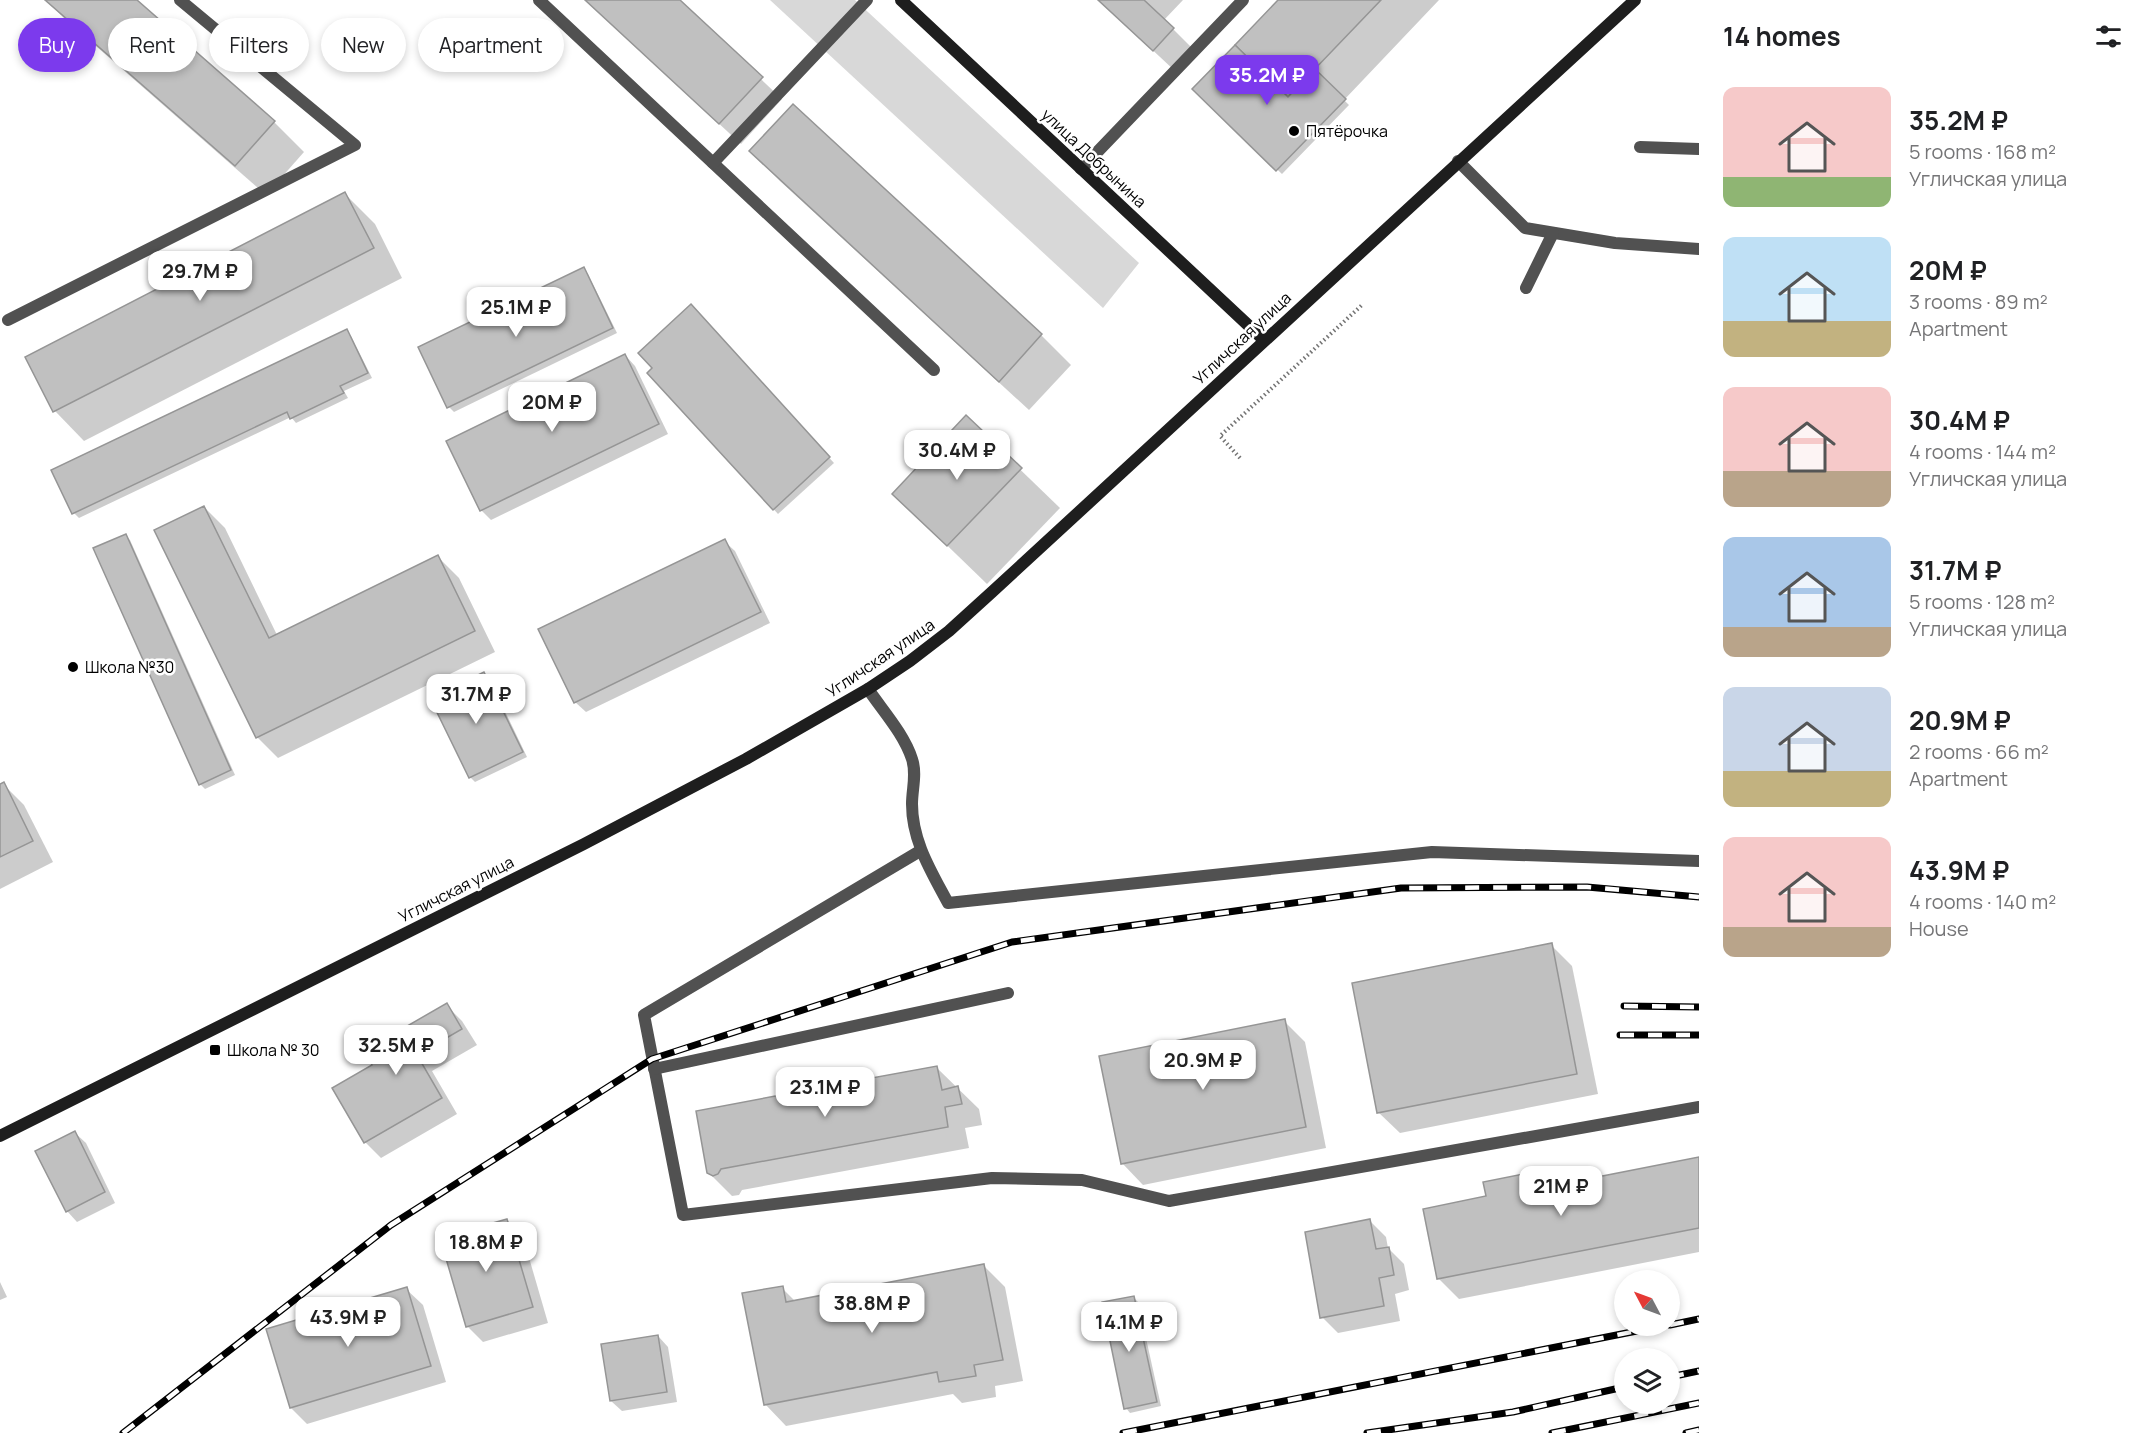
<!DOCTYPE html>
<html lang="en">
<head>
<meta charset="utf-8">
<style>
  body { margin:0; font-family:Manrope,sans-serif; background:#f6f6f6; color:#202124; height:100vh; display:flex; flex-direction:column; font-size:22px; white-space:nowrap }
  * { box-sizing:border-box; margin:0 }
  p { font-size:20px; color:#757577 }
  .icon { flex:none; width:33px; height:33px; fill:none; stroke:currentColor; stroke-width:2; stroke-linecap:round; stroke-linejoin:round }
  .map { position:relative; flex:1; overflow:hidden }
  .details { display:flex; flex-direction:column; background:#fff; width:450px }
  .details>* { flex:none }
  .top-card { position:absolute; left:18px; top:18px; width:570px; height:54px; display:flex; gap:12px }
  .needle { width:39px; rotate:311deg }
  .tools { position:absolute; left:1614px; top:1270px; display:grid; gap:12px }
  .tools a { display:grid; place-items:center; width:66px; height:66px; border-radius:50%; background:#fff; box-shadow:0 3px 9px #0003; font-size:30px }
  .price { position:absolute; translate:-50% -51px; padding:0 14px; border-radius:12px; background:#fff; color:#222; font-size:20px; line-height:39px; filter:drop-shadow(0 2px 3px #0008) }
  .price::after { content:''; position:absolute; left:50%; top:36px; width:18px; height:14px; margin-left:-9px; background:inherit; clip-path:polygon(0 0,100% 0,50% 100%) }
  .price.current { background:#7c3aed; color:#fff }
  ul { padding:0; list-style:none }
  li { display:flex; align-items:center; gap:18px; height:150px; padding:0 24px }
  li span { display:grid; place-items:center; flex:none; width:168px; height:120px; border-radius:12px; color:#555 }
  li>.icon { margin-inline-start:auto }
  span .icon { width:72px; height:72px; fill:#fffc; stroke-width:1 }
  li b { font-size:26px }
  h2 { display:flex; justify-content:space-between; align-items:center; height:72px; padding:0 24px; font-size:26px }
  .tag { padding:0 21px; border-radius:27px; background:#fff; box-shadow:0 3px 9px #0003; font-size:21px; line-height:54px }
  .tag.current { background:#7c3aed; color:#fff }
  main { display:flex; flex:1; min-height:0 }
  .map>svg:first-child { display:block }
  .green { fill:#d8d8d8 }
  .shadow { fill:#0003 }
  .building { fill:#c0c0c0; stroke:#959595; stroke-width:1.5 }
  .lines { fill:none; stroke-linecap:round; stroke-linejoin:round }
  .path { stroke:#737373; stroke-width:4; stroke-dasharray:1.5 3; stroke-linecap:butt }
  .lane { stroke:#515151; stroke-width:12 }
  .secondary { stroke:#1e1e1e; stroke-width:12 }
  .rail-casing { stroke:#000; stroke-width:7 }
  .rail { stroke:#fff; stroke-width:4.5; stroke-dasharray:14; stroke-linecap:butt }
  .poi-dot { fill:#000; stroke:#fff; stroke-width:2 }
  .labels { text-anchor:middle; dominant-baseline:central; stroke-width:5; stroke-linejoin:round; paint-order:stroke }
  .poi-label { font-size:16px; fill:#000; stroke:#fff; text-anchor:start }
  .street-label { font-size:16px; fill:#000; stroke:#fff }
</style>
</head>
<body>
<main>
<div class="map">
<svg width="1699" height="1433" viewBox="0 0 1699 1433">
  <rect width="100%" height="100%" fill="#fff"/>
  <path class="green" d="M770,0H855L1139,263L1103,308Z"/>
  <g class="shadow">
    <path d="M46,0H135L274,122L304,152L266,195L65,19Z"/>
    <path d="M585,0H677L782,99L741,144Z"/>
    <path d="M1099,0H1183L1164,20L1194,50L1175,71Z"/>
    <path d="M1280,0H1439L1344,100L1349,105L1282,174L1194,89Z"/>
    <path d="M793,106L1041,335L1071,365L1029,410L780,181L751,151Z"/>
    <path d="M345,194L375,224L402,278L84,441L55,411L27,358Z"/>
    <path d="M584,269L588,274L617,333L454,412L449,407Z"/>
    <path d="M691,307L834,463L778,514L649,373Z"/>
    <path d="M346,331L351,336L372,378L344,391L348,398L296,423L291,417L79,518L74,513L53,471Z"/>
    <path d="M625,355L635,366L668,434L491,520L481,510Z"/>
    <path d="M966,417L1060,508L987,584L894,494Z"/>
    <path d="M204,507L225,528L277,635L438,557L459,578L495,652L278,758L257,737Z"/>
    <path d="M125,536L130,540L235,775L205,789L200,784Z"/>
    <path d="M724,541L735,551L770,623L586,712L575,702Z"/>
    <path d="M484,673L489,678L527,757L475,782L470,777Z"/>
    <path d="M3,784L24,805L53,862L0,889V785Z"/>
    <path d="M1551,945L1572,966L1598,1094L1400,1133L1378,1112Z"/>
    <path d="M446,1005L462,1021L477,1045L432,1071L457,1114L381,1158L365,1142L374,1065Z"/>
    <path d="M1284,1021L1305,1042L1326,1148L1143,1185L1122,1163Z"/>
    <path d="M937,1068L979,1109L982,1125L965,1128L969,1148L742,1190L739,1195L732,1196L708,1172L845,1085Z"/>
    <path d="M75,1133L86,1143L115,1203L77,1222L67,1211Z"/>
    <path d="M1699,1159V1252L1459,1299L1438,1278L1488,1198L1533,1174L1547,1188Z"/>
    <path d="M507,1220L523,1237L548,1323L483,1342L467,1326Z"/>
    <path d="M1370,1221L1386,1237L1388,1248L1404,1264L1409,1290L1395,1294L1400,1321L1338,1333L1322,1317Z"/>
    <path d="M984,1266L1005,1287L1023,1381L995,1386L996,1397L962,1403L953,1394L786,1426L765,1404L782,1288L796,1302Z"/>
    <path d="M0,1282L7,1297L0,1300Z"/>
    <path d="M406,1289L423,1305L446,1382L307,1424L291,1408Z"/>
    <path d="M1133,1297L1138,1302L1161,1406L1130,1413L1126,1408Z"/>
    <path d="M658,1336L668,1347L677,1402L622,1411L611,1401Z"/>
  </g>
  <g class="building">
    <path d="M45,0H137L275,121L235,166Z"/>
    <path d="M585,0H680L763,77L719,124Z"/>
    <path d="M1098,0H1144L1174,28L1153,51Z"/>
    <path d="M1278,0H1381L1288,97L1235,45Z"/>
    <path d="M1235,45L1288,97L1315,69L1346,99L1276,171L1192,89Z"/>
    <path d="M793,104L1042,334L999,382L749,151Z"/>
    <path d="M345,192L374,248L53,412L25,357Z"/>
    <path d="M584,267L613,328L447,408L418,347Z"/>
    <path d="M691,304L830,457L773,510L647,373L652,368L638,353Z"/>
    <path d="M347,329L368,373L340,386L344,393L290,419L287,412L72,514L51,470Z"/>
    <path d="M625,354L659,424L480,511L446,441Z"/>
    <path d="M966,415L1022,468L947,546L892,494Z"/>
    <path d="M204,506L269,638L438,555L475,631L256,738L154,530Z"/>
    <path d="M126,534L231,770L199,785L93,548Z"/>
    <path d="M725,539L761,612L574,703L538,629Z"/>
    <path d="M484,672L523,752L469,778L430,698Z"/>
    <path d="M4,782L33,841L0,857V784Z"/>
    <path d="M1552,943L1577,1074L1377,1113L1352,983Z"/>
    <path d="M447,1003L462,1029L417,1055L442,1098L364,1143L332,1088L372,1065L364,1051Z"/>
    <path d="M1285,1019L1306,1127L1121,1164L1099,1056Z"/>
    <path d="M937,1066L942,1090L958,1086L962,1104L945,1107L948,1127L721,1169L718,1174L713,1176L707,1173L696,1111L845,1083L851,1077H856L861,1080Z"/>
    <path d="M75,1131L105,1192L66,1212L35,1151Z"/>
    <path d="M1699,1157V1228L1437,1279L1423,1209L1486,1196L1483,1182L1533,1172L1536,1189Z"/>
    <path d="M507,1219L533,1307L466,1327L440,1238Z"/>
    <path d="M1370,1219L1376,1249L1389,1247L1394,1275L1379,1278L1384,1306L1320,1318L1305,1232Z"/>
    <path d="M984,1264L1003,1360L974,1365L976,1376L939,1382L937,1372L764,1405L742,1293L783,1286L786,1302Z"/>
    <path d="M407,1287L431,1366L290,1408L266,1329Z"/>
    <path d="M1134,1296L1157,1402L1124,1409L1102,1302Z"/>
    <path d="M658,1335L667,1392L610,1401L601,1344Z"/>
  </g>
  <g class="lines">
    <path class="path" d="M1240,458L1220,436L1362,305"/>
    <g class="lane">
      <path d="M539,0L934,370"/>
      <path d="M1640,147L1699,149"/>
      <path d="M1458,161L1525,228L1615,243L1699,249"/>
      <path d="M713,163L867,0"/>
      <path d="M1081,169L1243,0"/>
      <path d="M1526,288L1553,233"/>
      <path d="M8,320L355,145L180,0"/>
      <path d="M868,689C883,711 904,734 912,759C917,774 912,789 912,804C912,841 931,871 948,903L1432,852L1699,861"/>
      <path d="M920,851L644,1015L683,1215L992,1178L1082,1180L1169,1201L1699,1107"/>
      <path d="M654,1069L1008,993"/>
    </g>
    <g class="secondary">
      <path d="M901,0L1264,340"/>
      <path d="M0,1136L584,844L746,759L868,689L910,661L949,631L992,592L1635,0"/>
    </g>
    <defs>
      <g id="rail">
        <path d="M1624,1006L1699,1007"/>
        <path d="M1620,1035H1699"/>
        <path d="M1670,1325L1699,1319"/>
        <path d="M1670,1377L1699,1371"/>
        <path d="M123,1433L391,1225L652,1059L1012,942L1401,888L1587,887L1699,897"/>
        <path d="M1123,1433L1662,1326"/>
        <path d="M1367,1433L1513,1412L1624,1387"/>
        <path d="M1552,1433L1699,1403"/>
        <path d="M1686,1433L1699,1430"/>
      </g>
    </defs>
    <use href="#rail" class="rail-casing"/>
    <use href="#rail" class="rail"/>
  </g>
  <g class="poi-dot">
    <circle cx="1294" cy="131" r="6"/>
    <circle cx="73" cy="667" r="6"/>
    <rect x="209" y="1044" width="12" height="12" rx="3"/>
  </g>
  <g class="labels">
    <g class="poi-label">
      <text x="1306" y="131">Пятёрочка</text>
      <text x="85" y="667">Школа №30</text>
      <text x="227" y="1050">Школа № 30</text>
    </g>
    <g class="street-label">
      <text transform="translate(1094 158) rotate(43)">улица Добрынина</text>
      <text transform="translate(1242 338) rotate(-43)">Угличская улица</text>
      <text transform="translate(880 658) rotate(-34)">Угличская улица</text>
      <text transform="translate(456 889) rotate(-27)">Угличская улица</text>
    </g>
  </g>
</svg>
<div class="tools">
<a><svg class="needle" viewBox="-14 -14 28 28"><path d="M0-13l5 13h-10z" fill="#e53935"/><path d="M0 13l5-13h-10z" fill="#757577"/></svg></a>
<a><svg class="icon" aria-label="layers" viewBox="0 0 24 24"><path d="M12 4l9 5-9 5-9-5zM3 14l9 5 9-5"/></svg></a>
</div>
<b class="price current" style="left:1267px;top:106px">35.2M ₽</b>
<b class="price" style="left:200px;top:302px">29.7M ₽</b>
<b class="price" style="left:516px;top:338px">25.1M ₽</b>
<b class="price" style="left:552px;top:433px">20M ₽</b>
<b class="price" style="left:957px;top:481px">30.4M ₽</b>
<b class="price" style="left:476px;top:725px">31.7M ₽</b>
<b class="price" style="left:396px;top:1076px">32.5M ₽</b>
<b class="price" style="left:1203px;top:1091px">20.9M ₽</b>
<b class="price" style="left:825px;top:1118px">23.1M ₽</b>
<b class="price" style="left:1561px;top:1217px">21M ₽</b>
<b class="price" style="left:486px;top:1273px">18.8M ₽</b>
<b class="price" style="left:872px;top:1334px">38.8M ₽</b>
<b class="price" style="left:348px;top:1348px">43.9M ₽</b>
<b class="price" style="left:1129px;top:1353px">14.1M ₽</b>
<div class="top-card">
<a class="tag current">Buy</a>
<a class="tag">Rent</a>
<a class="tag">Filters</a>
<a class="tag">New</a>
<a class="tag">Apartment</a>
</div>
</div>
<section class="details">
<h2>14 homes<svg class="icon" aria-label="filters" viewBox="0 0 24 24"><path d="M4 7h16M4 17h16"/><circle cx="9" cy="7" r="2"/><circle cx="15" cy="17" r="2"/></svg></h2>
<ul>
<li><span style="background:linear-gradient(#f6c9c9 75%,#8fb573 0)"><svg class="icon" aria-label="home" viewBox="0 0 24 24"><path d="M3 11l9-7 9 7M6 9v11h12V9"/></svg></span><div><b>35.2M ₽</b><p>5 rooms · 168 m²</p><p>Угличская улица</p></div></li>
<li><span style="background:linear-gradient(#bfe0f5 70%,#c2b280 0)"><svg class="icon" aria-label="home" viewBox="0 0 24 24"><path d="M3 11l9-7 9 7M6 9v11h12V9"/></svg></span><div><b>20M ₽</b><p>3 rooms · 89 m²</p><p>Apartment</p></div></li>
<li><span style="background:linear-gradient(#f6c9c9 70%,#b9a48a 0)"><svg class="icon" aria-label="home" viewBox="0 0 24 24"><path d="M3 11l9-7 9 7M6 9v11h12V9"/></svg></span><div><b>30.4M ₽</b><p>4 rooms · 144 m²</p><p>Угличская улица</p></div></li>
<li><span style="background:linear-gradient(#a9c7e8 75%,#b9a48a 0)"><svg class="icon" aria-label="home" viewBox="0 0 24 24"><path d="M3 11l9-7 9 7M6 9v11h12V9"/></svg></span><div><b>31.7M ₽</b><p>5 rooms · 128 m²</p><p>Угличская улица</p></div></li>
<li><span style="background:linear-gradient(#c9d6e8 70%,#c2b280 0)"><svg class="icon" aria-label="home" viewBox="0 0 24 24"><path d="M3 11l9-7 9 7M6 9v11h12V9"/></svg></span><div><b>20.9M ₽</b><p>2 rooms · 66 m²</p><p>Apartment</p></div></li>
<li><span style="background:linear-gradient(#f6c9c9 75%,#b9a48a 0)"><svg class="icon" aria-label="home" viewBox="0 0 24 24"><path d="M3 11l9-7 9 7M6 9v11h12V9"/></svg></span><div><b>43.9M ₽</b><p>4 rooms · 140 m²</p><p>House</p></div></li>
</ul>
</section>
</main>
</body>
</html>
